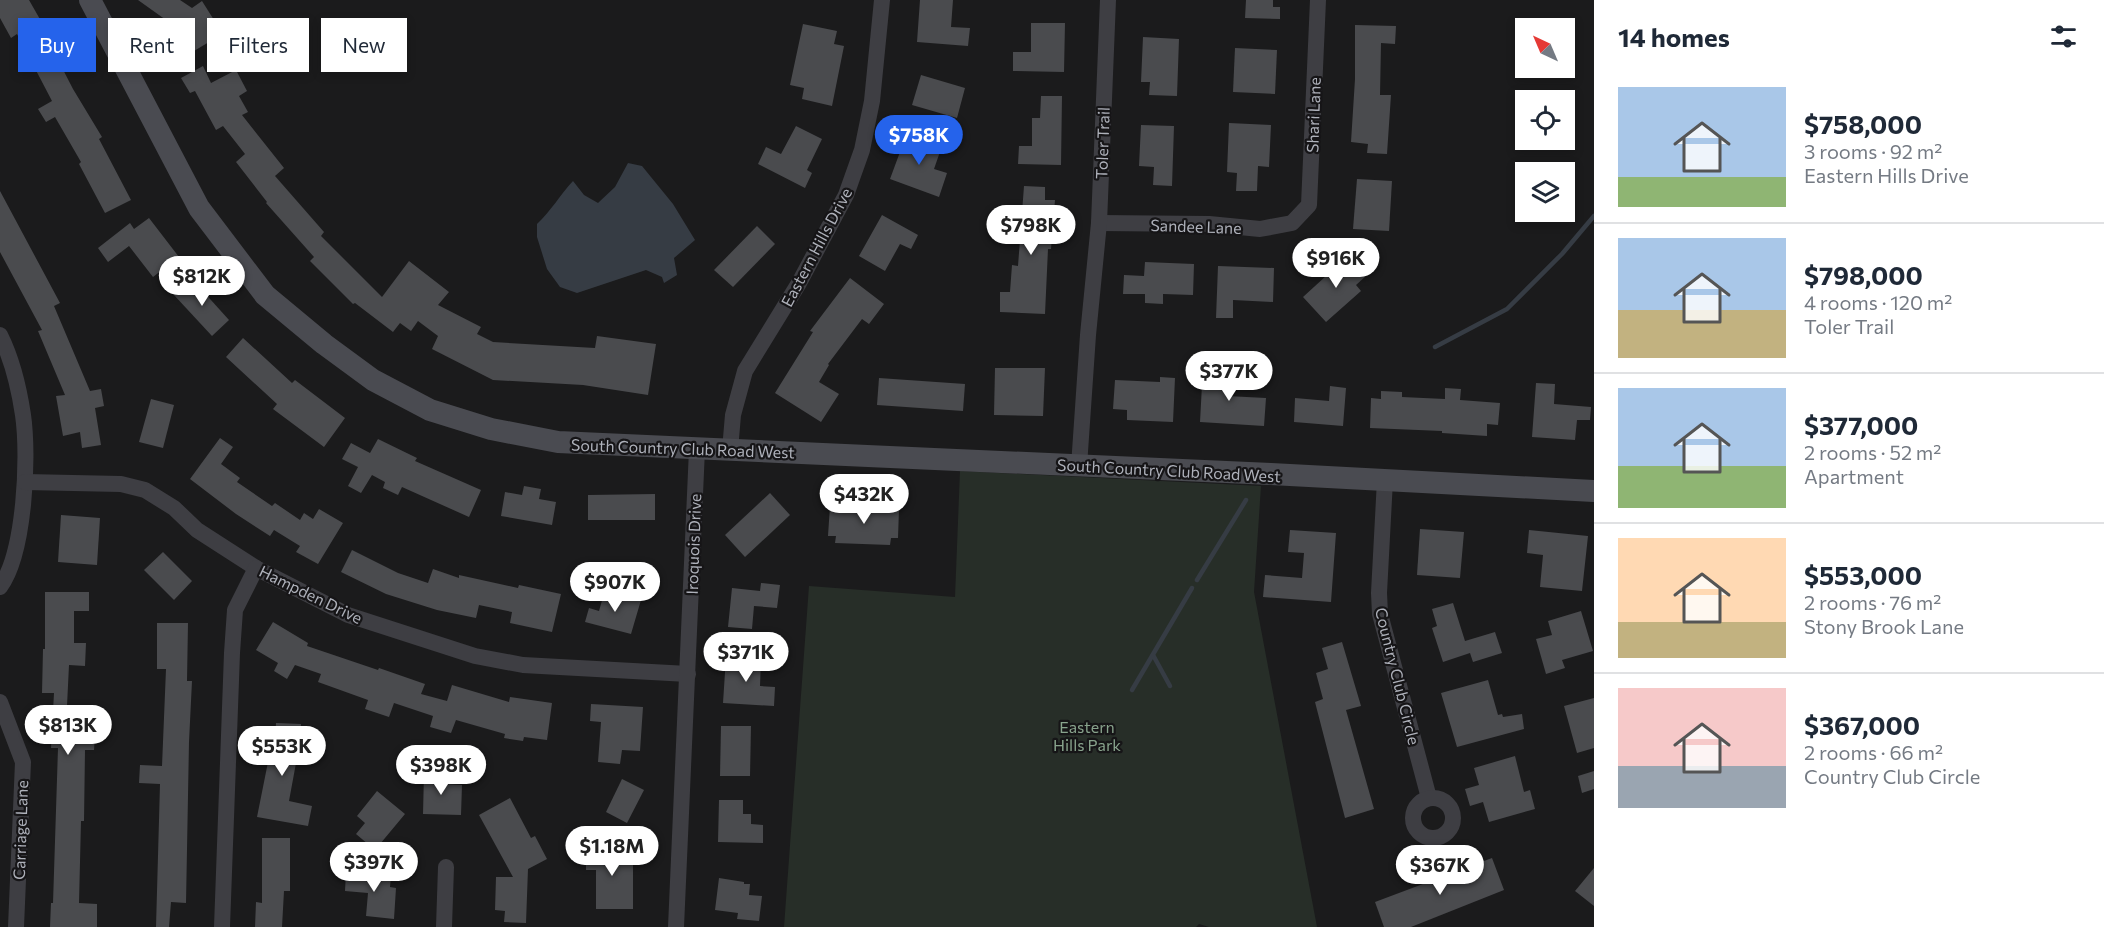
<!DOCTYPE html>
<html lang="en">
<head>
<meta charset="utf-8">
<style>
  body { margin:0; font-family:Commissioner,sans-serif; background:#f6f6f7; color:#1f2937; height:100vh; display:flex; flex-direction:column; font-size:22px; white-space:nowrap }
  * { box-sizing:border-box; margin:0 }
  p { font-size:20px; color:#747a83 }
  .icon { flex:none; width:33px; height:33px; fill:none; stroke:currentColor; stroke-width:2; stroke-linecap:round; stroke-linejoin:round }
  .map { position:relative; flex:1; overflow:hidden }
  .sheet { display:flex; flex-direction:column; background:#fff; width:510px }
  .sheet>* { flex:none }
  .banner { position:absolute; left:18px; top:18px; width:570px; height:54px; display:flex; gap:12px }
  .needle { width:39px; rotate:316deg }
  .buttons { position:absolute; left:1515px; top:18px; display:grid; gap:12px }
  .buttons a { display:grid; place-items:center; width:60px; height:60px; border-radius:0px; background:#fff; box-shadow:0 3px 9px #0003; font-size:30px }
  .price { position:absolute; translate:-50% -51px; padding:0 14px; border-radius:21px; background:#fff; color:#222; font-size:20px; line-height:39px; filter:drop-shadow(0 2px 3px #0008) }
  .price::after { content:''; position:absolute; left:50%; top:36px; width:18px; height:14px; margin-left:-9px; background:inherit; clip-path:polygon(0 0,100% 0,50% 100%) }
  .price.current { background:#2563eb; color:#fff }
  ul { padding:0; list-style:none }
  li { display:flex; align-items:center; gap:18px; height:150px; padding:0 24px }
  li+li { border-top:2px solid #e0e1e3 }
  li span { display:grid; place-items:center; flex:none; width:168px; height:120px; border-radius:0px; color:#555 }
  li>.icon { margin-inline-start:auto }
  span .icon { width:72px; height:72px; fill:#fffc; stroke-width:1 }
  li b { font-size:26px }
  h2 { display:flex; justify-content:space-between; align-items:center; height:72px; padding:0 24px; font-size:26px }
  .tag { padding:0 21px; border-radius:0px; background:#fff; box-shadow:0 3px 9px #0003; font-size:21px; line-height:54px }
  .tag.current { background:#2563eb; color:#fff }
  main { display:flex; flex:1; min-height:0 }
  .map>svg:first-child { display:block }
  .green { fill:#272e28 }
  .water { fill:#363c44 }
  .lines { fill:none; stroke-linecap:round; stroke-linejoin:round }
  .stream { stroke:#363c44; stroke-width:4.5 }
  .building { fill:#4a4b4e }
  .street { stroke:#3e3e43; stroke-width:16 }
  .secondary { stroke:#4a4b51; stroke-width:22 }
  .labels { text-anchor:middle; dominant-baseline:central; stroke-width:4.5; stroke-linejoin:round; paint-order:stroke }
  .street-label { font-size:16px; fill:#aeb1ba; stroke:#161517 }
  .park-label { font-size:16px; fill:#88a38c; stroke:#161517 }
</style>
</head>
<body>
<main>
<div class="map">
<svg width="1594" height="927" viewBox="0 0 1594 927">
  <rect width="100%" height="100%" fill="#1b1b1c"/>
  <path class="green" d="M960,471L1261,486L1254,592L1317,927H1209L1199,924L1196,927H784L809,586L955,597Z"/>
  <path class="water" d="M628,163L642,166L673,204L695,240L674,258L677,275L664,283L662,277L646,270L577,293L560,287L547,269L537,237V224C551,211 560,195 573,181L584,195L598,203L615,187Z"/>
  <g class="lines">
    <g class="stream">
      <path d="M1435,347L1507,309L1562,254L1594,216"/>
      <path d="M1197,580L1246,500"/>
      <path d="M1153,655L1170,686"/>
      <path d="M1132,690L1192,588"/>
    </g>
  </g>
  <g class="building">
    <path d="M0,0H29L41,21L39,23L73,89L102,137L99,139L131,200L105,213L79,164L81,162L55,117L46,122L38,109L52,101L17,34L11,38L0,18Z"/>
    <path d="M138,0H180L192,8L202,1L214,20L208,30L214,39L194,51L180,30Z"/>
    <path d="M920,0H953L951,27L970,28L968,46L917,42Z"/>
    <path d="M1246,0H1273V7H1280V19L1245,18Z"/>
    <path d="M1031,23H1065L1064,72L1013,71V52H1031Z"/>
    <path d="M803,24L837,31L834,44L844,46L832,106L802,99L804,88L790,85Z"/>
    <path d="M1355,25L1396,26L1395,44L1381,43L1380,95H1391L1387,154L1367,153L1368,144L1351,142L1355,79Z"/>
    <path d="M1143,37L1179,39L1177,96L1149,95L1150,82H1141Z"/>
    <path d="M1235,48L1277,50L1275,94L1233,92Z"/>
    <path d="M203,66L211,83L236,70L247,91L239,96L248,112L242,115L284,168L275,176L324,232L321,236L382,297L409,261L449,292L438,305L481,327L477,334L493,342L595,348L597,336L656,344L648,395L583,385L493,380L432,349L438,336L418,321L411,331L400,323L393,332L355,303L353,304L310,261L314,257L266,203L267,202L236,162L245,154L223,126L216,130L195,91L190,93L181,78Z"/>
    <path d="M921,75L965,88L957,118L912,105Z"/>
    <path d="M1041,96H1062L1061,165L1018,164L1019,146H1032V118H1040Z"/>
    <path d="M1229,123L1271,125L1269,167L1258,166L1257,191H1236L1237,173L1227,172Z"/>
    <path d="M1141,125L1174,126L1172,186L1153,185L1154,167L1139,166Z"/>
    <path d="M796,126L822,139L807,170L812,173L805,188L758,164L766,147L781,154Z"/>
    <path d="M907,133L942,146L934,169L947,173L939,197L890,179Z"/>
    <path d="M1357,179L1392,181L1389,231L1353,229Z"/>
    <path d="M1024,186L1045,187V200H1055L1051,249H1048L1045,314L1000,312V292H1010L1012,265L1018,266Z"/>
    <path d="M0,191L60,303L54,306L90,391L101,389L104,406L95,408L101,445L82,448L80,432L63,436L56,396L65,395L38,331L42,330L0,252Z"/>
    <path d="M882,215L918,235L911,249L900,244L885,271L859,256Z"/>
    <path d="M149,218L179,257L153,277L129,246L108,262L98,248L130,223L134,229Z"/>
    <path d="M757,226L775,244L733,287L714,270Z"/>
    <path d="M1349,255L1367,275L1356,285L1361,291L1326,322L1303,297Z"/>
    <path d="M1145,262L1194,264L1193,295L1163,294V304L1145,303V294H1123L1124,275L1144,276Z"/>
    <path d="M1218,266L1274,268L1273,302L1233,300V318H1216Z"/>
    <path d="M850,278L884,304L869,324L862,319L828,364L829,365L819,382L839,394L821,422L775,393L813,332L810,331Z"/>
    <path d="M192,279L229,320L212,336L174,295Z"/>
    <path d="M243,338L292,383L295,380L345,418L324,447L273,409L277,404L226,357Z"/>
    <path d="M1210,364L1229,365L1227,396L1266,398L1264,426L1200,422L1202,385H1208Z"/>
    <path d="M995,368H1045L1043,416L994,415Z"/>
    <path d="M1160,377L1175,378L1173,422L1127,420V410L1113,409L1115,380L1160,382Z"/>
    <path d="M879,378L965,384L963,411L877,405Z"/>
    <path d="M1536,383L1555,384L1554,404L1591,407L1590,420H1577L1575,440L1532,437Z"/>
    <path d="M1330,386L1346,388L1343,426L1294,422L1295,398L1329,401Z"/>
    <path d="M1445,388L1461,389L1460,400L1500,403L1498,425L1487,424V436L1442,433V431L1370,428L1371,398L1381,399V391L1402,392V397L1445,399Z"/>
    <path d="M151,399L174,405L163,448L139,442Z"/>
    <path d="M220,438L233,447L221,464L240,478L237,482L272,506L275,503L300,520L304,513L313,519L319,509L343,523L318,564L296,552L300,546L274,530L270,536L236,514L190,479Z"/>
    <path d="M378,439L417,458L415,461L481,490L469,517L402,487L398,495L383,488L385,482L372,475L361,493L348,486L358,467L342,459L351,443L370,453Z"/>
    <path d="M524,486L541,489L539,499L556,502L552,525L501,516L505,492L522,495Z"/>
    <path d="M770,493L790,515L745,557L725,535Z"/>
    <path d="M655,494V520H588V495Z"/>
    <path d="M830,506L899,509L898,538H891L890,545L835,543L836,536H828Z"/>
    <path d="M61,515L100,518L97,565L58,562Z"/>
    <path d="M1420,529L1464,532L1460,578L1417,575Z"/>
    <path d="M1290,530L1336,533L1331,602L1263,597L1265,575L1302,578L1304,553L1288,552Z"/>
    <path d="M1529,530L1588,536L1582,591L1540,587L1543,555L1527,553Z"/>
    <path d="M352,550L398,573L428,583L433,569L459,578V575L518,588L519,585L561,594L552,632L510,623L512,612L479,605L476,618L437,610L386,594L341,572Z"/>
    <path d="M163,552L192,581L174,600L144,570Z"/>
    <path d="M761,583L780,585L777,608L754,606L752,629L728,627L732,588L760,591Z"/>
    <path d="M605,590L641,600L631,634L585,622L589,608L599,611Z"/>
    <path d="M45,592H89V611H74V643H86L85,666L69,665L67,706L97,708L94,750H85L84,821H81L79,903L97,904V927H50L51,903H53L58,748H51L54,693H42L43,649H45Z"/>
    <path d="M1453,603L1465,641L1495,632L1502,653L1473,662L1470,653L1443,662L1432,628L1437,626L1432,609Z"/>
    <path d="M1581,611L1593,651L1562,660L1565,668L1546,674L1536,639L1552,635L1548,621Z"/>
    <path d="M273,622L308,643L307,646L378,670L379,668L425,684L421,694L447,701L452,685L509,702L510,697L552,703L547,740L524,737L523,741L504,738L505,734L456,720L451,733L430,727L433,716L394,703L389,717L365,709L368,700L318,682L321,674L295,665L287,679L274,671L278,663L256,650Z"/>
    <path d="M157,623H188L187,681H192L189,742L186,903L171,902L169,927H156L160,784L139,783L140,765L162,766L166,669H157Z"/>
    <path d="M1342,642L1361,706L1346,710L1374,809L1345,818L1315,702L1323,699L1316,673L1328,669L1322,648Z"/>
    <path d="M726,657L761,659L760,686L775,687L774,706L723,703Z"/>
    <path d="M1488,680L1498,715L1502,714L1503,717L1522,714L1524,729L1457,747L1441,693Z"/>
    <path d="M1594,698V748L1577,753L1564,706Z"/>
    <path d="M591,704L643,707L640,751L622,750L620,764L598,762L601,722L590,721Z"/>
    <path d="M276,723L301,724L299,764L296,763L289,801L312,806L308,826L257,817L268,762L259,761L260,740L275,741Z"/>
    <path d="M721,726H751L750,776H720Z"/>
    <path d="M1515,756L1524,792L1530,790L1535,809L1489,822L1483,802L1470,806L1465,789L1479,785L1474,768Z"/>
    <path d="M1594,771V789L1582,793L1578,776Z"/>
    <path d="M424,773L444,774V784L462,785L461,815L423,814Z"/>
    <path d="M622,779L644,790L627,823L606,812Z"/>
    <path d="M377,791L405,814L375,850L356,834L365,823L357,816Z"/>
    <path d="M510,798L531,838L535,836L547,859L528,869L526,923L504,922L505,911L495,910L496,877H513L479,815Z"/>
    <path d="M719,800H743V814H751V824L763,825V843L718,842Z"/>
    <path d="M262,838H290V891H284L282,927H255L256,902L262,903Z"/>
    <path d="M586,849H633V909H596V870H586Z"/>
    <path d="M1492,858L1504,890L1411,927H1384L1375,902Z"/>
    <path d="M1594,868V906L1575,891Z"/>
    <path d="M346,872L391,876L390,887L396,888L394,919L366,916L368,893L345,891Z"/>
    <path d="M719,878L744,882V884H750L749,895L762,896L759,921L737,919L738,913L715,910Z"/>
  </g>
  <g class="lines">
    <g class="street">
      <path d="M1099,223L1209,224L1260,229L1292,223L1309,205L1318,0"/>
      <path d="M0,335C12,359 19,388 23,415C29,456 25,553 0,587"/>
      <path d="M730,450L733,415L745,371L799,283L846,195L862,150L872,101L882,0"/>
      <path d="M1079,466L1088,335L1099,223L1108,0"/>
      <path d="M1385,480L1379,593L1380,614L1429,798"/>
      <path d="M25,482L121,484L145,490L174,508L197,530L256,568L348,615L475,656L523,665L688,674"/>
      <path d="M0,702L23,762L16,927"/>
      <circle cx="1433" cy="818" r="20"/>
      <path d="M222,927L232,653L235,610L256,568"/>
      <path d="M444,927L446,867"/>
      <path d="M676,927L697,449"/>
    </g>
    <path class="secondary" d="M90,0L199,208L265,295L324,344L373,380L430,410L491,429L558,442L1271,474L1594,491"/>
  </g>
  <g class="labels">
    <g class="street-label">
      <text transform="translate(1313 115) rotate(-88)">Shari Lane</text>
      <text transform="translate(1102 143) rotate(-88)">Toler Trail</text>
      <text transform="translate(1196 226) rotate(2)">Sandee Lane</text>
      <text transform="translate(816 247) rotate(-62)">Eastern Hills Drive</text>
      <text transform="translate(683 448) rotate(2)">South Country Club Road West</text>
      <text transform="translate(1169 470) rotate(3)">South Country Club Road West</text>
      <text transform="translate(693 544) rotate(-88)">Iroquois Drive</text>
      <text transform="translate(311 594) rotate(26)">Hampden Drive</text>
      <text transform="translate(1398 676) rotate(76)">Country Club Circle</text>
      <text transform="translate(20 830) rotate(-88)">Carriage Lane</text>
    </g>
    <g class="park-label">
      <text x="1087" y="726">Eastern<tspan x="1087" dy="18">Hills Park</tspan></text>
    </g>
  </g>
</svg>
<div class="buttons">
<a><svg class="needle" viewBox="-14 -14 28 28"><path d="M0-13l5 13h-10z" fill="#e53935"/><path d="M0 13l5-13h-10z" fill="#747a83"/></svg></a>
<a><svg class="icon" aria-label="locate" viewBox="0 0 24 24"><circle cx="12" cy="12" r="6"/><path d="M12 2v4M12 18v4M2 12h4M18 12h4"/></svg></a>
<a><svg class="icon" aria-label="layers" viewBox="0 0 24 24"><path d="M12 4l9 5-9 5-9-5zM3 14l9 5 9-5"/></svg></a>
</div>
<b class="price current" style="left:919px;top:166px">$758K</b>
<b class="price" style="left:1031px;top:256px">$798K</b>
<b class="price" style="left:1336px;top:289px">$916K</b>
<b class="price" style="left:202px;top:307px">$812K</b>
<b class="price" style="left:1229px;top:402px">$377K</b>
<b class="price" style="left:864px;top:525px">$432K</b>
<b class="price" style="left:615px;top:613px">$907K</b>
<b class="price" style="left:746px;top:683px">$371K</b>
<b class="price" style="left:68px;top:756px">$813K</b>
<b class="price" style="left:282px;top:777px">$553K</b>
<b class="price" style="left:441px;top:796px">$398K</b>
<b class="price" style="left:612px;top:877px">$1.18M</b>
<b class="price" style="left:374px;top:893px">$397K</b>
<b class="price" style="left:1440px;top:896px">$367K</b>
<div class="banner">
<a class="tag current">Buy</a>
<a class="tag">Rent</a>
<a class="tag">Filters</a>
<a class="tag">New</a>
</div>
</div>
<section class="sheet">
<h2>14 homes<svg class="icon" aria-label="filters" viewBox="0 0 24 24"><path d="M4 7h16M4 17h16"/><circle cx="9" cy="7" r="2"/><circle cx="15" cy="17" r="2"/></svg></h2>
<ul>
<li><span style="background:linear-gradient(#a9c7e8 75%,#8fb573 0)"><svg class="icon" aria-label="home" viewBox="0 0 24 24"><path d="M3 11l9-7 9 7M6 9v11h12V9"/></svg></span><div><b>$758,000</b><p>3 rooms · 92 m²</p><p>Eastern Hills Drive</p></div></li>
<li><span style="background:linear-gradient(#a9c7e8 60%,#c2b280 0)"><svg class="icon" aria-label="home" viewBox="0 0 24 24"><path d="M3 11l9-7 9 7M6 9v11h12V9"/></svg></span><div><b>$798,000</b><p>4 rooms · 120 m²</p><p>Toler Trail</p></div></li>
<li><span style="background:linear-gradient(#a9c7e8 65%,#8fb573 0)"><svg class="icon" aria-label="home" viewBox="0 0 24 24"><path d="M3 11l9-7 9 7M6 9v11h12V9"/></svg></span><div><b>$377,000</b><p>2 rooms · 52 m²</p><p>Apartment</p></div></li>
<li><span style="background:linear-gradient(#ffd9b3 70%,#c2b280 0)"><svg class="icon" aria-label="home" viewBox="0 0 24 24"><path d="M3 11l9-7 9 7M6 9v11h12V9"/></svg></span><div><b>$553,000</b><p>2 rooms · 76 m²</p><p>Stony Brook Lane</p></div></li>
<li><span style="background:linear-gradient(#f6c9c9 65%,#9aa5b1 0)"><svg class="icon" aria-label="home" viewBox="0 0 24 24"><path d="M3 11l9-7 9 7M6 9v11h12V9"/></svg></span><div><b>$367,000</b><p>2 rooms · 66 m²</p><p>Country Club Circle</p></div></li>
</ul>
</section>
</main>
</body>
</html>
